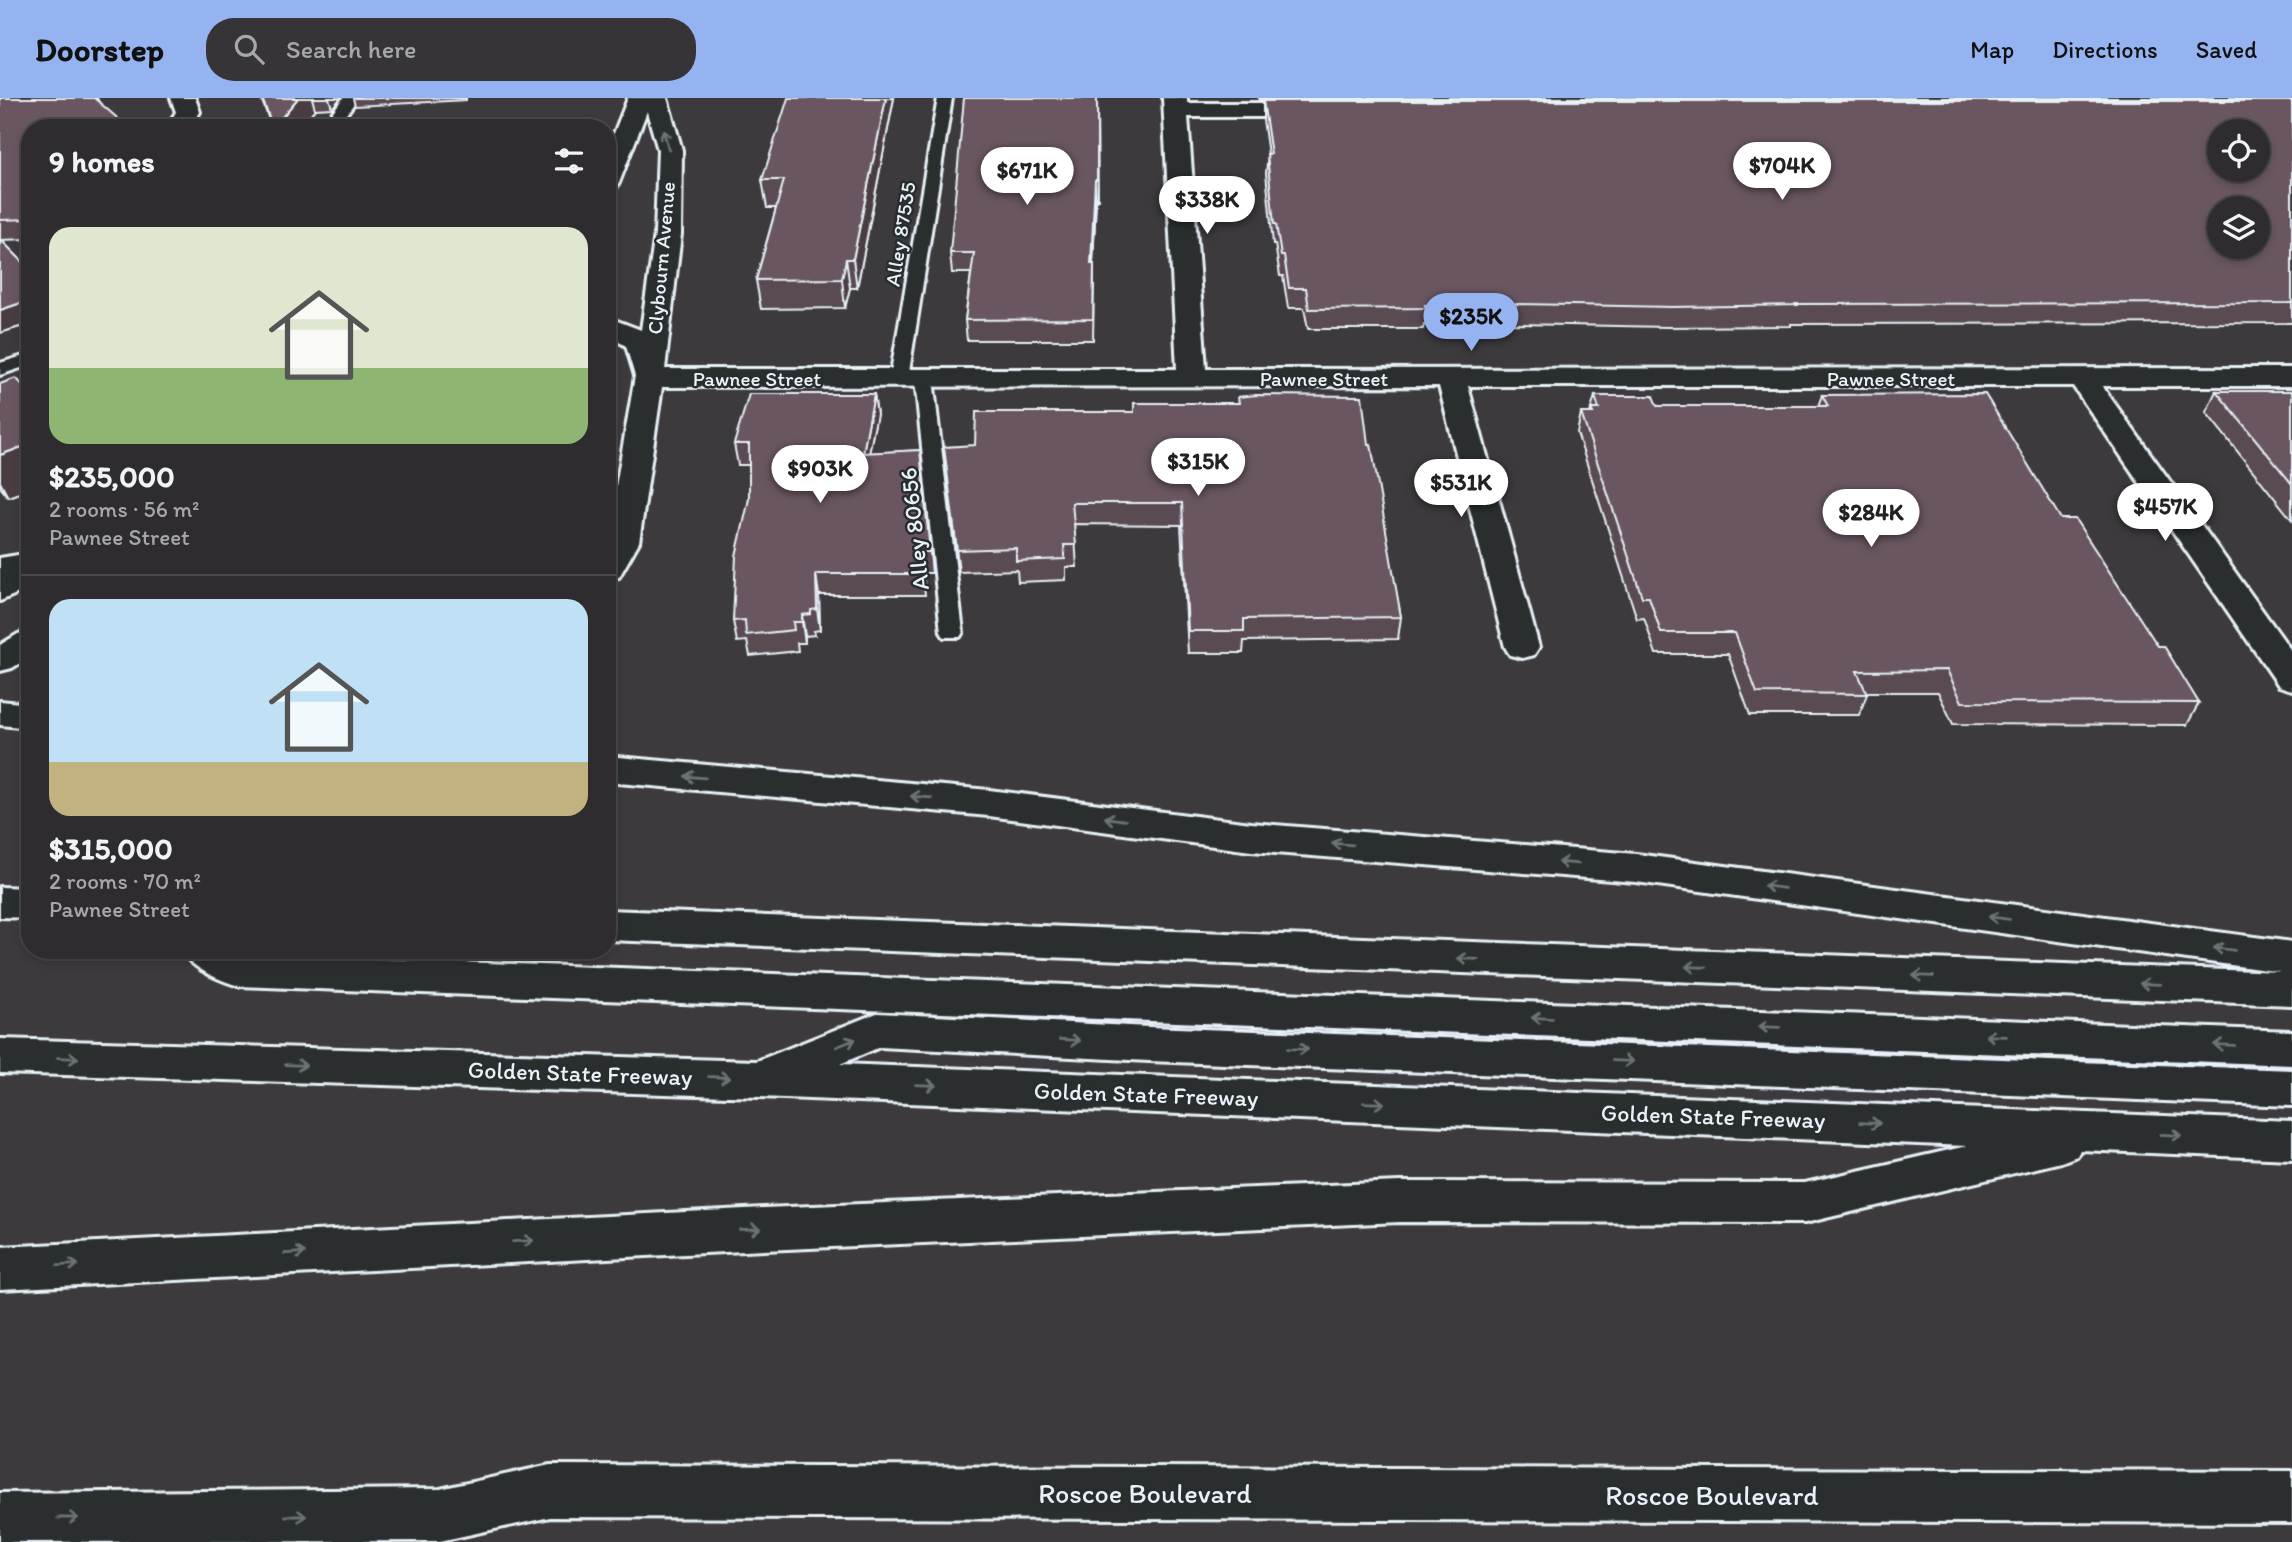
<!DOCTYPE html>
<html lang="en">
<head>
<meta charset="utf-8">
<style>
  body { margin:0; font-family:Itim,sans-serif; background:#363436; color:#f1f3f6; height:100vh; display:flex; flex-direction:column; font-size:26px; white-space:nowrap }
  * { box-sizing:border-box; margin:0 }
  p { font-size:23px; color:#a7a7aa }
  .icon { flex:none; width:38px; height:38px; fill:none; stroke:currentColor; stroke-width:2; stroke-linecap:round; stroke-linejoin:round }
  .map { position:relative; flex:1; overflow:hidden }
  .sheet { position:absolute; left:21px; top:21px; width:595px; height:840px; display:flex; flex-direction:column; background:#2e2c2e; border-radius:28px; box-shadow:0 4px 10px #0003,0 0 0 2px #49484a }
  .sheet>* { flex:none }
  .fabs { position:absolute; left:2207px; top:21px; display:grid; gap:14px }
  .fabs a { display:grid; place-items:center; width:63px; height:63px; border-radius:50%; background:#2e2c2e; box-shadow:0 4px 10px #0003,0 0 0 2px #49484a; font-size:35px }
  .price { position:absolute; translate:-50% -60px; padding:0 16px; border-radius:24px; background:#fff; color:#222; font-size:23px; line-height:46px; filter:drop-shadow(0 2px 4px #0008) }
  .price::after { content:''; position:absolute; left:50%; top:42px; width:21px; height:16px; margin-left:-10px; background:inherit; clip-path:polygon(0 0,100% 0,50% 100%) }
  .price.current { background:#95b2f1; color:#111 }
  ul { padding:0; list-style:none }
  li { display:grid; align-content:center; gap:14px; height:371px; padding:0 28px }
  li+li { border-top:2px solid #49484a }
  li span { display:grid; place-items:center; height:217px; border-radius:21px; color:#555 }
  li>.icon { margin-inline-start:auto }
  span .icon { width:126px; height:126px; fill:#fffc; stroke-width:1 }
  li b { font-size:30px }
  h2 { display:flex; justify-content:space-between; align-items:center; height:84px; padding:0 28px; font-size:30px }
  header { display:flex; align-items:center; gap:42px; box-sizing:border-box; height:98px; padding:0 35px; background:#95b2f1; color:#111 }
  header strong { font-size:33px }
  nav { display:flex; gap:38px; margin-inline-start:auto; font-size:24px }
  .search { width:490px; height:63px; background:#363436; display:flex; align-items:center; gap:18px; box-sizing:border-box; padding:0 24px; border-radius:28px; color:#a7a7aa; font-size:26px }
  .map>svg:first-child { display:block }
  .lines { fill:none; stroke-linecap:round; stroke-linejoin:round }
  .service-casing { stroke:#e8f1f8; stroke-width:6 }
  .minor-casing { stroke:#e8f1f8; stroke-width:6 }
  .secondary-casing { stroke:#e8f1f8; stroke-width:6 }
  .primary-casing { stroke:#e8f1f8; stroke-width:6 }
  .motorway-casing { stroke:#e8f1f8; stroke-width:6 }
  .service { fill:#2a2d2e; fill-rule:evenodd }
  .minor { fill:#2a2d2e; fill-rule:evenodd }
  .secondary { fill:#2a2d2e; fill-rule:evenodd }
  .primary { fill:#2a2d2e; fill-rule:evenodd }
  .motorway { fill:#2a2d2e; fill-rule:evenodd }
  .wall { fill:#5a4b53; stroke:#e8f1f8; stroke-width:2 }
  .shaded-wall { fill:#4a3d43; stroke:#e8f1f8; stroke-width:2 }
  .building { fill:#695760; stroke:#e8f1f8; stroke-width:2; fill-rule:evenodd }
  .oneway { stroke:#6c7275 }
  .labels { text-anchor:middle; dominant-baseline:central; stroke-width:5; stroke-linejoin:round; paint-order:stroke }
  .far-street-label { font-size:21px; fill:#e8f1f8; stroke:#2a2d2e }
  .street-label { font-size:24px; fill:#e8f1f8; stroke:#2a2d2e }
  .near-street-label { font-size:28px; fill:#e8f1f8; stroke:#2a2d2e }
</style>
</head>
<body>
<header>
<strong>Doorstep</strong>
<div class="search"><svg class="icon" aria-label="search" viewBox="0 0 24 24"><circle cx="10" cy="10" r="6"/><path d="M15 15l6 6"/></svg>Search here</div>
<nav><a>Map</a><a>Directions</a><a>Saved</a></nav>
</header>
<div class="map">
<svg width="2292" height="1444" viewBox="0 0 2292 1444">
  <rect width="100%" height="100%" fill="#3d3a3d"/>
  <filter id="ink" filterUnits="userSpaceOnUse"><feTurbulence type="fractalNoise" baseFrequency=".0143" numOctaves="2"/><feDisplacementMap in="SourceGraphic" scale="14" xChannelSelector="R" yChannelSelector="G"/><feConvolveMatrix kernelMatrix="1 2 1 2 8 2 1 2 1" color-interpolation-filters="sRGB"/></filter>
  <g filter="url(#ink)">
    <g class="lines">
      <defs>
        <g id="service">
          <path d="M343,0H358L336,30H321Z"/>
          <path d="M938,0H952L908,280L899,286L890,280Z"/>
          <path d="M30,256V267L0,277V265Z"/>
          <path d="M924,275L933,281L963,534L960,539H944L941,534L915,281Z"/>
        </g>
        <g id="minor">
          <path d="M171,0H195L200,14L190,30H166L176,14Z"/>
          <path d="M643,0H667L682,52L681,136L665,271H1177L1163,0H1187V5H1313L1321,7L1325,12L1321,17L1313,19H1188L1206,271L2292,270V288H2102L2292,554V592L2279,588L2073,288H1468L1539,549L1534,557L1522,560L1510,557L1505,549L1439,288L662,289L639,444L619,479L607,482V441L635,278L626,248L607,237V219L641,232L655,136L658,52Z"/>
          <path d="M30,455V475L0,480V460Z"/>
        </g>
        <path id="secondary" d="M550,1367L2292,1373V1425L550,1419L440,1443L0,1444V1395L440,1391Z"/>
        <g id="primary">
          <path d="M628,0H652L619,85L616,90L607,92V53Z"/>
          <path d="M30,466V490L0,503V479Z"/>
          <path d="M30,533V559L12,570L0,573V547L18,536Z"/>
        </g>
        <g id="motorway">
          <path d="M0,603L30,606V630L0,627Z"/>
          <path d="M607,658L989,692L1251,725L1636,756L2292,844V907L607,842V812L2281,874L1636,784L1251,753L989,718L607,684Z"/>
          <path d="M0,789L30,790V820L0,819Z"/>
          <path d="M181,852H238L245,856L2292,933V967L239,888C219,882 192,871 181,852Z"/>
          <path d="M877,915L1149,929L2292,972V1008L1149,963L880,949L840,966L2292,1023V1061L2080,1052L2077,1058L2061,1064L1805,1125L1400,1124L764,1152L0,1191V1149L764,1110L1400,1084L1805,1085L1967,1048L760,999L0,975V941L757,963Z"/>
        </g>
      </defs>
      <use href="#service" class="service-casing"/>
      <use href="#minor" class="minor-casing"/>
      <use href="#secondary" class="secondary-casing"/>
      <use href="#primary" class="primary-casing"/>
      <use href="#motorway" class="motorway-casing"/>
      <use href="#service" class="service"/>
      <use href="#minor" class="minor"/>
      <use href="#secondary" class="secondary"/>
      <use href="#primary" class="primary"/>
      <use href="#motorway" class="motorway"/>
    </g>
    <g class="wall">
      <path d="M0,0H97L99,4L30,30V141L1,142L30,171V226L0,235Z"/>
      <path d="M261,0H341L332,10L315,11L299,30H272Z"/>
      <path d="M353,0H466V2L355,8Z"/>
      <path d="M894,0L857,190H850L845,210L761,211L756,182L776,110H767L762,82Z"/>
      <path d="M1097,0L1098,101H1096L1093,166H1094V186L1093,242H967L965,222L971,175H952L950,155Z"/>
      <path d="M1259,0H2292V2H1260Z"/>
      <path d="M1263,3H2292V225L1791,226V228L1667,229L1518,226L1424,227L1423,231H1308L1304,210H1288L1283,178H1280L1275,146H1273L1266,75L1268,56L1263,22Z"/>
      <path d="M0,286L30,295V391L8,399L0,389Z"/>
      <path d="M2216,293H2292V422L2206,314Z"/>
      <path d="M874,296L877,316L869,355L920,352L932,475H923L925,497H819L820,532L814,533L815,537L805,538V545H797L798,553L750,558L747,543L737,544L733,523L749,401V367H738L734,346Z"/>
      <path d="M1822,297L2061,421L2158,548L2199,605L2187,627L1953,626L1938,594H1866L1867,596L1859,617H1750L1728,556H1656L1644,520L1637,521L1577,335L1581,315H1590L1595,298L1657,308H1818Z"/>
      <path d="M1368,346L1401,519L1398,541L1244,543L1243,555H1188L1181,427L1074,426L1077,469H1066V482L1018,484L1017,472L959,474L944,349Z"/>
    </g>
    <g class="shaded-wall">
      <path d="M298,0H312L315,11L299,30H273Z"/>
      <path d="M329,0H341L332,10Z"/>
      <path d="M886,0H894L857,190L853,161Z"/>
      <path d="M1095,82L1096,101L1092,186L1091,166Z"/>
      <path d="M846,161L850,190L845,210L842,181Z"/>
      <path d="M30,202V226L0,235V212Z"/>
      <path d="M874,296L877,316L865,376L863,355Z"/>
      <path d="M30,346V391L8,399L0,384V357Z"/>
      <path d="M816,476L819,497L820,532L817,511Z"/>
      <path d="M802,517L805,538V545L802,524Z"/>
    </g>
    <g class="building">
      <path d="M0,0H94L129,30H30V121L0,122Z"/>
      <path d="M262,0H298L273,30Z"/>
      <path d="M788,0H886L853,161H846L842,181L756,182L784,82H762Z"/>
      <path d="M964,0H1097V82H1095L1091,166H1094L1093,221L965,222L974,155H950Z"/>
      <path d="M1263,3H2292V205L1796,206L1797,207L1672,209L1521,206L1425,207L1426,210L1309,211L1306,190H1289L1284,158H1281L1276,126H1274L1267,56H1271ZM2219,33H2258V72H2219ZM2219,110H2258V149H2219Z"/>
      <path d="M0,141L30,171V202L0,212Z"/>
      <path d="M16,280L30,295V346L0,357V286Z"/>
      <path d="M2216,293H2292V386Z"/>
      <path d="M749,296H874L863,355L920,352L930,454H921L923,476H816L817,511L811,512V516L802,517V524H793L794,532L746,537L745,522L733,523L736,458L749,401V346H734Z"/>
      <path d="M1985,296L2061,421H2075L2158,548H2164L2199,605L1962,604L1947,572L1857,573L1867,596L1757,595L1735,535H1661L1649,499H1642L1581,315H1593L1591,311H1599L1595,298H1653L1657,308H1828L1822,297Z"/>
      <path d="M1256,297L1362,298L1368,346H1371L1401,519L1244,521V533H1188L1182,405H1072L1076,447H1064L1065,461L1016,463V450L957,452L944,349L975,347L976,314H1134V305H1239L1238,299Z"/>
    </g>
    <defs><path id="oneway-shaft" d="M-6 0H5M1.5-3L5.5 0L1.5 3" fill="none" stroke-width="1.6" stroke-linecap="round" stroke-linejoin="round" transform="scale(1.75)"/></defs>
    <g class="oneway">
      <use href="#oneway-shaft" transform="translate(666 42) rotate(-105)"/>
      <use href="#oneway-shaft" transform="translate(695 679) rotate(-175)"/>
      <use href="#oneway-shaft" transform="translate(921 699) rotate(-175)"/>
      <use href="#oneway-shaft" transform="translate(1115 721) rotate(-173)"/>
      <use href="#oneway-shaft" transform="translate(1342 746) rotate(-175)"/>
      <use href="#oneway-shaft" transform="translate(1568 765) rotate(-175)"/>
      <use href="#oneway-shaft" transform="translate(1774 789) rotate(-172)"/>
      <use href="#oneway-shaft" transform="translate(1999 820) rotate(-172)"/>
      <use href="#oneway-shaft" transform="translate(2224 851) rotate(-172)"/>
      <use href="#oneway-shaft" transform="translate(1468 861) rotate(-178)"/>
      <use href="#oneway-shaft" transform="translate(1696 869) rotate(-178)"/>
      <use href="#oneway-shaft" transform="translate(1923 878) rotate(-178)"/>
      <use href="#oneway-shaft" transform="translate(2150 886) rotate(-178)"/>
      <use href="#oneway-shaft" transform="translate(1542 920) rotate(-178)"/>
      <use href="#oneway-shaft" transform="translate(1769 929) rotate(-178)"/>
      <use href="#oneway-shaft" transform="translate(1996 938) rotate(-178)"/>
      <use href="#oneway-shaft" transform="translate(1070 942) rotate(3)"/>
      <use href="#oneway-shaft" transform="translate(846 945) rotate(-22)"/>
      <use href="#oneway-shaft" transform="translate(2224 947) rotate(-178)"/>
      <use href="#oneway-shaft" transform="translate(1298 951) rotate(2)"/>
      <use href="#oneway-shaft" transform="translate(68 960) rotate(2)"/>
      <use href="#oneway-shaft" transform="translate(1623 963) rotate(2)"/>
      <use href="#oneway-shaft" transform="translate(296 967) rotate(2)"/>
      <use href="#oneway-shaft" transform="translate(719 979) rotate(2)"/>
      <use href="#oneway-shaft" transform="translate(926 987) rotate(2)"/>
      <use href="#oneway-shaft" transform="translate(1374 1005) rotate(2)"/>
      <use href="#oneway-shaft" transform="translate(1870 1025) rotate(2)"/>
      <use href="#oneway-shaft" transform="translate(2171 1037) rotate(3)"/>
      <use href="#oneway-shaft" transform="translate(750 1131) rotate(-3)"/>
      <use href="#oneway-shaft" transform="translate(523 1143) rotate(-3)"/>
      <use href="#oneway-shaft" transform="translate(295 1155) rotate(-3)"/>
      <use href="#oneway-shaft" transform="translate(68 1167) rotate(-3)"/>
      <use href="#oneway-shaft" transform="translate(296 1418)"/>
      <use href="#oneway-shaft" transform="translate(68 1420)"/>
    </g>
  </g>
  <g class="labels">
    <g class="far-street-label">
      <text transform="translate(900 136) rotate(-81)">Alley 87535</text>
      <text transform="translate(661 160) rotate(-85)">Clybourn Avenue</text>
      <text x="757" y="280">Pawnee Street</text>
      <text x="1324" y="280">Pawnee Street</text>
      <text x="1891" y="280">Pawnee Street</text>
    </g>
    <g class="street-label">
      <text transform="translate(914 431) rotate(-96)">Alley 80656</text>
      <text transform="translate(580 975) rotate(2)">Golden State Freeway</text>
      <text transform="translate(1146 996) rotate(2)">Golden State Freeway</text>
      <text transform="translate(1713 1018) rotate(2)">Golden State Freeway</text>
    </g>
    <g class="near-street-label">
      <text x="1145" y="1395">Roscoe Boulevard</text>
      <text x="1712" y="1397">Roscoe Boulevard</text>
    </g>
  </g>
</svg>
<div class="fabs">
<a><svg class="icon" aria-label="locate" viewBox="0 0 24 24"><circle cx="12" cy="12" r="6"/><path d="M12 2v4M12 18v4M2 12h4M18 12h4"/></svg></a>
<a><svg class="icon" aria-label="layers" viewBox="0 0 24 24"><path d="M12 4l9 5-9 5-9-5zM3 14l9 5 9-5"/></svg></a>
</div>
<b class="price" style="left:1782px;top:104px">$704K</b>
<b class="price" style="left:1027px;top:109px">$671K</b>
<b class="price" style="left:1207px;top:138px">$338K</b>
<b class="price current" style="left:1471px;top:255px">$235K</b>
<b class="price" style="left:1198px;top:400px">$315K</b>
<b class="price" style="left:820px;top:407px">$903K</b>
<b class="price" style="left:1461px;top:421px">$531K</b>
<b class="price" style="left:2165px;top:445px">$457K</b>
<b class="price" style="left:1871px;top:451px">$284K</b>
<section class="sheet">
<h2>9 homes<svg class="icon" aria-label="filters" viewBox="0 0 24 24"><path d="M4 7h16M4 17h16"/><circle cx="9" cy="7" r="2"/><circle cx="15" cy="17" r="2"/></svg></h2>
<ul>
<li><span style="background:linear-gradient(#dfe7d0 65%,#8fb573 0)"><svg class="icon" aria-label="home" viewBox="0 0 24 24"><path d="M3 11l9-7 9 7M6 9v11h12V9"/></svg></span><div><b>$235,000</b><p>2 rooms · 56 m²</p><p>Pawnee Street</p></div></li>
<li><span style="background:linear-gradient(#bfe0f5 75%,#c2b280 0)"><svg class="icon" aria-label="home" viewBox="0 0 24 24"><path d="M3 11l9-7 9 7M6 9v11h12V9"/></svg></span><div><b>$315,000</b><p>2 rooms · 70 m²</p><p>Pawnee Street</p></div></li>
</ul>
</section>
</div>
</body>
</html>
